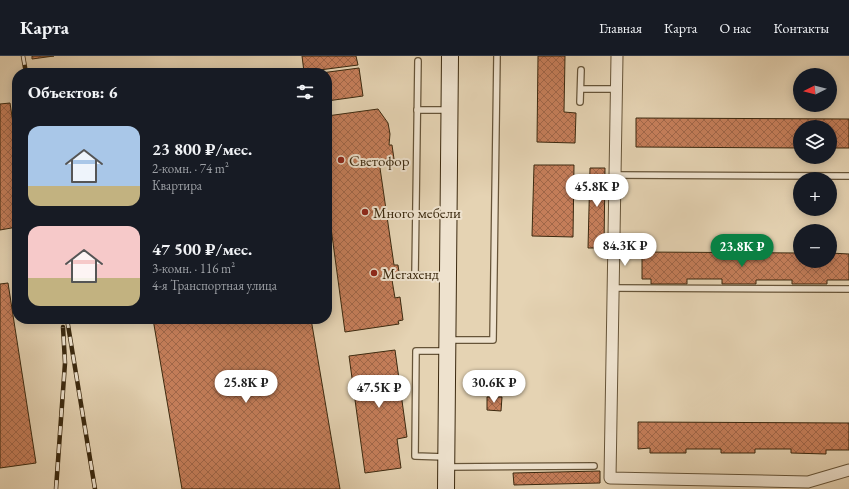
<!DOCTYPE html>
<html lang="ru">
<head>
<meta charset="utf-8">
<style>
  body { margin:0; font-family:"EB Garamond",serif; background:#20242c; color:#f1f3f6; height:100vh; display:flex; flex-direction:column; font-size:15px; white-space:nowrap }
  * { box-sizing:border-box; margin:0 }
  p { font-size:13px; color:#9ea1a6 }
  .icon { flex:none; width:22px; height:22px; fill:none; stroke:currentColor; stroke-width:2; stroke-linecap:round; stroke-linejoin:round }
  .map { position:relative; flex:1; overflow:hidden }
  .sheet { position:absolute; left:12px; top:12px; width:320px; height:256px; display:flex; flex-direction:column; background:#171b24; border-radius:16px; box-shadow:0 2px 10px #0003 }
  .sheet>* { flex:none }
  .needle { width:26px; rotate:264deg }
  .buttons { position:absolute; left:793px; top:12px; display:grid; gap:8px }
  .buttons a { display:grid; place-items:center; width:44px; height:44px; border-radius:50%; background:#171b24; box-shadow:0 2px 10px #0003; font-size:20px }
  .price { position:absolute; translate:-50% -34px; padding:0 9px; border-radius:14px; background:#fff; color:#222; font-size:13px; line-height:26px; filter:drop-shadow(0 1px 2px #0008) }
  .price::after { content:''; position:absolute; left:50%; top:24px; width:12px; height:9px; margin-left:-6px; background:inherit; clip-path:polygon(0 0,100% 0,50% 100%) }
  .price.current { background:#0b8043; color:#fff }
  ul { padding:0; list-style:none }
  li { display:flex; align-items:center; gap:12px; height:100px; padding:0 16px }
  li span { display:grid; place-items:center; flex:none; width:112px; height:80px; border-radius:12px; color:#555 }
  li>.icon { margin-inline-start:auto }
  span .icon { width:48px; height:48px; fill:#fffc; stroke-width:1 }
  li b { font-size:17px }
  h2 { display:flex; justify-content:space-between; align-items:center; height:48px; padding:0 16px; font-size:17px }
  header { display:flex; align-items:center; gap:24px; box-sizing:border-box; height:56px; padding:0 20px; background:#171b24; border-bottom:1px solid #363941 }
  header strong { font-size:19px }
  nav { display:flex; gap:22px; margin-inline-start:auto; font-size:14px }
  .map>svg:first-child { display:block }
  .building { fill:url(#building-cross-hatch); stroke:#3b290f }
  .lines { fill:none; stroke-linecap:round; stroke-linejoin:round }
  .service-casing { stroke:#665438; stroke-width:8 }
  .minor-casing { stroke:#665438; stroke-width:13 }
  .secondary-casing { stroke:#3b290f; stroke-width:18 }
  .service { stroke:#eee2ce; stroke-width:5.5 }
  .minor { stroke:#eee2ce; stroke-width:11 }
  .secondary { stroke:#eee2ce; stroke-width:16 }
  .rail-casing { stroke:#3b290f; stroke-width:4.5 }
  .rail { stroke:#eee2ce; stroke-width:3; stroke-dasharray:9; stroke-linecap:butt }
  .poi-dot { fill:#8f2418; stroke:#eee2ce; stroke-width:1.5 }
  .labels { text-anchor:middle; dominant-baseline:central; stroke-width:4; stroke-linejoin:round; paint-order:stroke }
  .poi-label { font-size:15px; fill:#3b290f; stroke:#eee2ce; text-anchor:start }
</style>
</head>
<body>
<header>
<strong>Карта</strong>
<nav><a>Главная</a><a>Карта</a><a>О нас</a><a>Контакты</a></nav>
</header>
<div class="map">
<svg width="849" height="433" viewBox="0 0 849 433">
  <defs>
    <pattern id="building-cross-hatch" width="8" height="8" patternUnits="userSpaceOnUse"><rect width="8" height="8" fill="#c57e5a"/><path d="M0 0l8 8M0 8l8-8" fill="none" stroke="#a16749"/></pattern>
  </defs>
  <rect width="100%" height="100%" fill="#e5d3b3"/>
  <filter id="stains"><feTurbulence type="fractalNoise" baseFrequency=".005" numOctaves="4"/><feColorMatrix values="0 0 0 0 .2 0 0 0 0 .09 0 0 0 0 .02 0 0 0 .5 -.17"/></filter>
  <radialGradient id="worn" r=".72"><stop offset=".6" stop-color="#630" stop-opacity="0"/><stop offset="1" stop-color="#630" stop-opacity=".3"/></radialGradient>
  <g class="building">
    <path d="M32,0H54L32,3Z"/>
    <path d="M302,0H356L358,9L304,16Z"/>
    <path d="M538,0H565L564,56L576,57L575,87L537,86Z"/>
    <path d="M359,12L363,40L327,45V17H321Z"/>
    <path d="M10,47L17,94V171L0,174V48Z"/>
    <path d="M378,53L388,67L390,78L389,89H392L394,103L379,105L394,209H398L400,223L392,224L395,242L400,241L403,264L398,265L399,268L345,276L327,142V60Z"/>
    <path d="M636,62L849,63V92H830V71H800V92L636,91Z"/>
    <path d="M534,109H574L573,181L532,180Z"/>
    <path d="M590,112H605L604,192H588Z"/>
    <path d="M642,196L800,197V205H830V197L849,198V224H827V228H792V224H756V228H722V223H687V228H651V223H642Z"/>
    <path d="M8,227L36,407L0,412V228Z"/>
    <path d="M153,263H311L340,433H182Z"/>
    <path d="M395,294L407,381L397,383L401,412L365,417L349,300Z"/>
    <path d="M487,341H502L501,355L487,354Z"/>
    <path d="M638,366L849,367V394H826V398L791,397V393H755V397H721V393H686V397H650V392L638,393Z"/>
    <path d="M600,415V427L514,429L513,417Z"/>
  </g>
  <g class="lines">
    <defs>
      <g id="service">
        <path d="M418,5L415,219L447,220"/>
        <path d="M581,33H616"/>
        <path d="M580,46L581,14"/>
        <path d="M417,54H449"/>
        <path d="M615,119L849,120"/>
        <path d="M613,232L849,233"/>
        <path d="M449,284H493L497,0"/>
        <path d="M445,401L415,400L416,295H446"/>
        <path d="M447,411L594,410"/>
      </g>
      <path id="minor" d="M617,0L610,422L808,426L849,414"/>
      <path id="secondary" d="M446,433L450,0"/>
    </defs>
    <use href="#service" class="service-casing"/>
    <use href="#minor" class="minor-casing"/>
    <use href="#secondary" class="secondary-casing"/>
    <use href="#service" class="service"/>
    <use href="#minor" class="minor"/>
    <use href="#secondary" class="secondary"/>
    <defs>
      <g id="rail">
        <path d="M23,0L26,17"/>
        <path d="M67,263L95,433"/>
        <path d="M56,433L65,307L63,271"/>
      </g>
    </defs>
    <use href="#rail" class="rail-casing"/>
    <use href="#rail" class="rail"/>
  </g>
  <g class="poi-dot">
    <circle cx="341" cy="104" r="4"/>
    <circle cx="365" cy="156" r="4"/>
    <circle cx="374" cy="217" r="4"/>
  </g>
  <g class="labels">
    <g class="poi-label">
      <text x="349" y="104">Светофор</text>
      <text x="373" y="156">Много мебели</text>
      <text x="382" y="217">Мегахенд</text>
    </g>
  </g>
  <rect width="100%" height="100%" filter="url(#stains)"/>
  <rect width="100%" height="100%" fill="url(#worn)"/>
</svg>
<div class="buttons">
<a><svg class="needle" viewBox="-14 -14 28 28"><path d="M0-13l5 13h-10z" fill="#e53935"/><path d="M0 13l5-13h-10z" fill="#9ea1a6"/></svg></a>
<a><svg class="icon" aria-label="layers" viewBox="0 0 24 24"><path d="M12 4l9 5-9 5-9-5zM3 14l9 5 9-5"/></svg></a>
<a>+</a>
<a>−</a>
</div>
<b class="price" style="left:597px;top:152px">45.8K ₽</b>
<b class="price" style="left:625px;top:211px">84.3K ₽</b>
<b class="price current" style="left:742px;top:212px">23.8K ₽</b>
<b class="price" style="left:246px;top:348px">25.8K ₽</b>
<b class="price" style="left:494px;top:348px">30.6K ₽</b>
<b class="price" style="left:379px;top:353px">47.5K ₽</b>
<section class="sheet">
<h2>Объектов: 6<svg class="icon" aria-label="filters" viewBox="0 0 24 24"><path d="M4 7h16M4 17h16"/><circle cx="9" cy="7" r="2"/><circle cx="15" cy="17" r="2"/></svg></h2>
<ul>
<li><span style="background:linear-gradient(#a9c7e8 75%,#c2b280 0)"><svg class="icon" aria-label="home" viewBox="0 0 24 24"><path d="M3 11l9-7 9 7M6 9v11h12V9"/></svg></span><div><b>23 800 ₽/мес.</b><p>2-комн. · 74 m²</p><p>Квартира</p></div></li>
<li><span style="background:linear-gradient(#f6c9c9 65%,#c2b280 0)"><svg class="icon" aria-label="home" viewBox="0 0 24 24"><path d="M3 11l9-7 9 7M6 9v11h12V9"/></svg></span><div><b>47 500 ₽/мес.</b><p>3-комн. · 116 m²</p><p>4-я Транспортная улица</p></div></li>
</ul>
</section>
</div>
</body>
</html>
